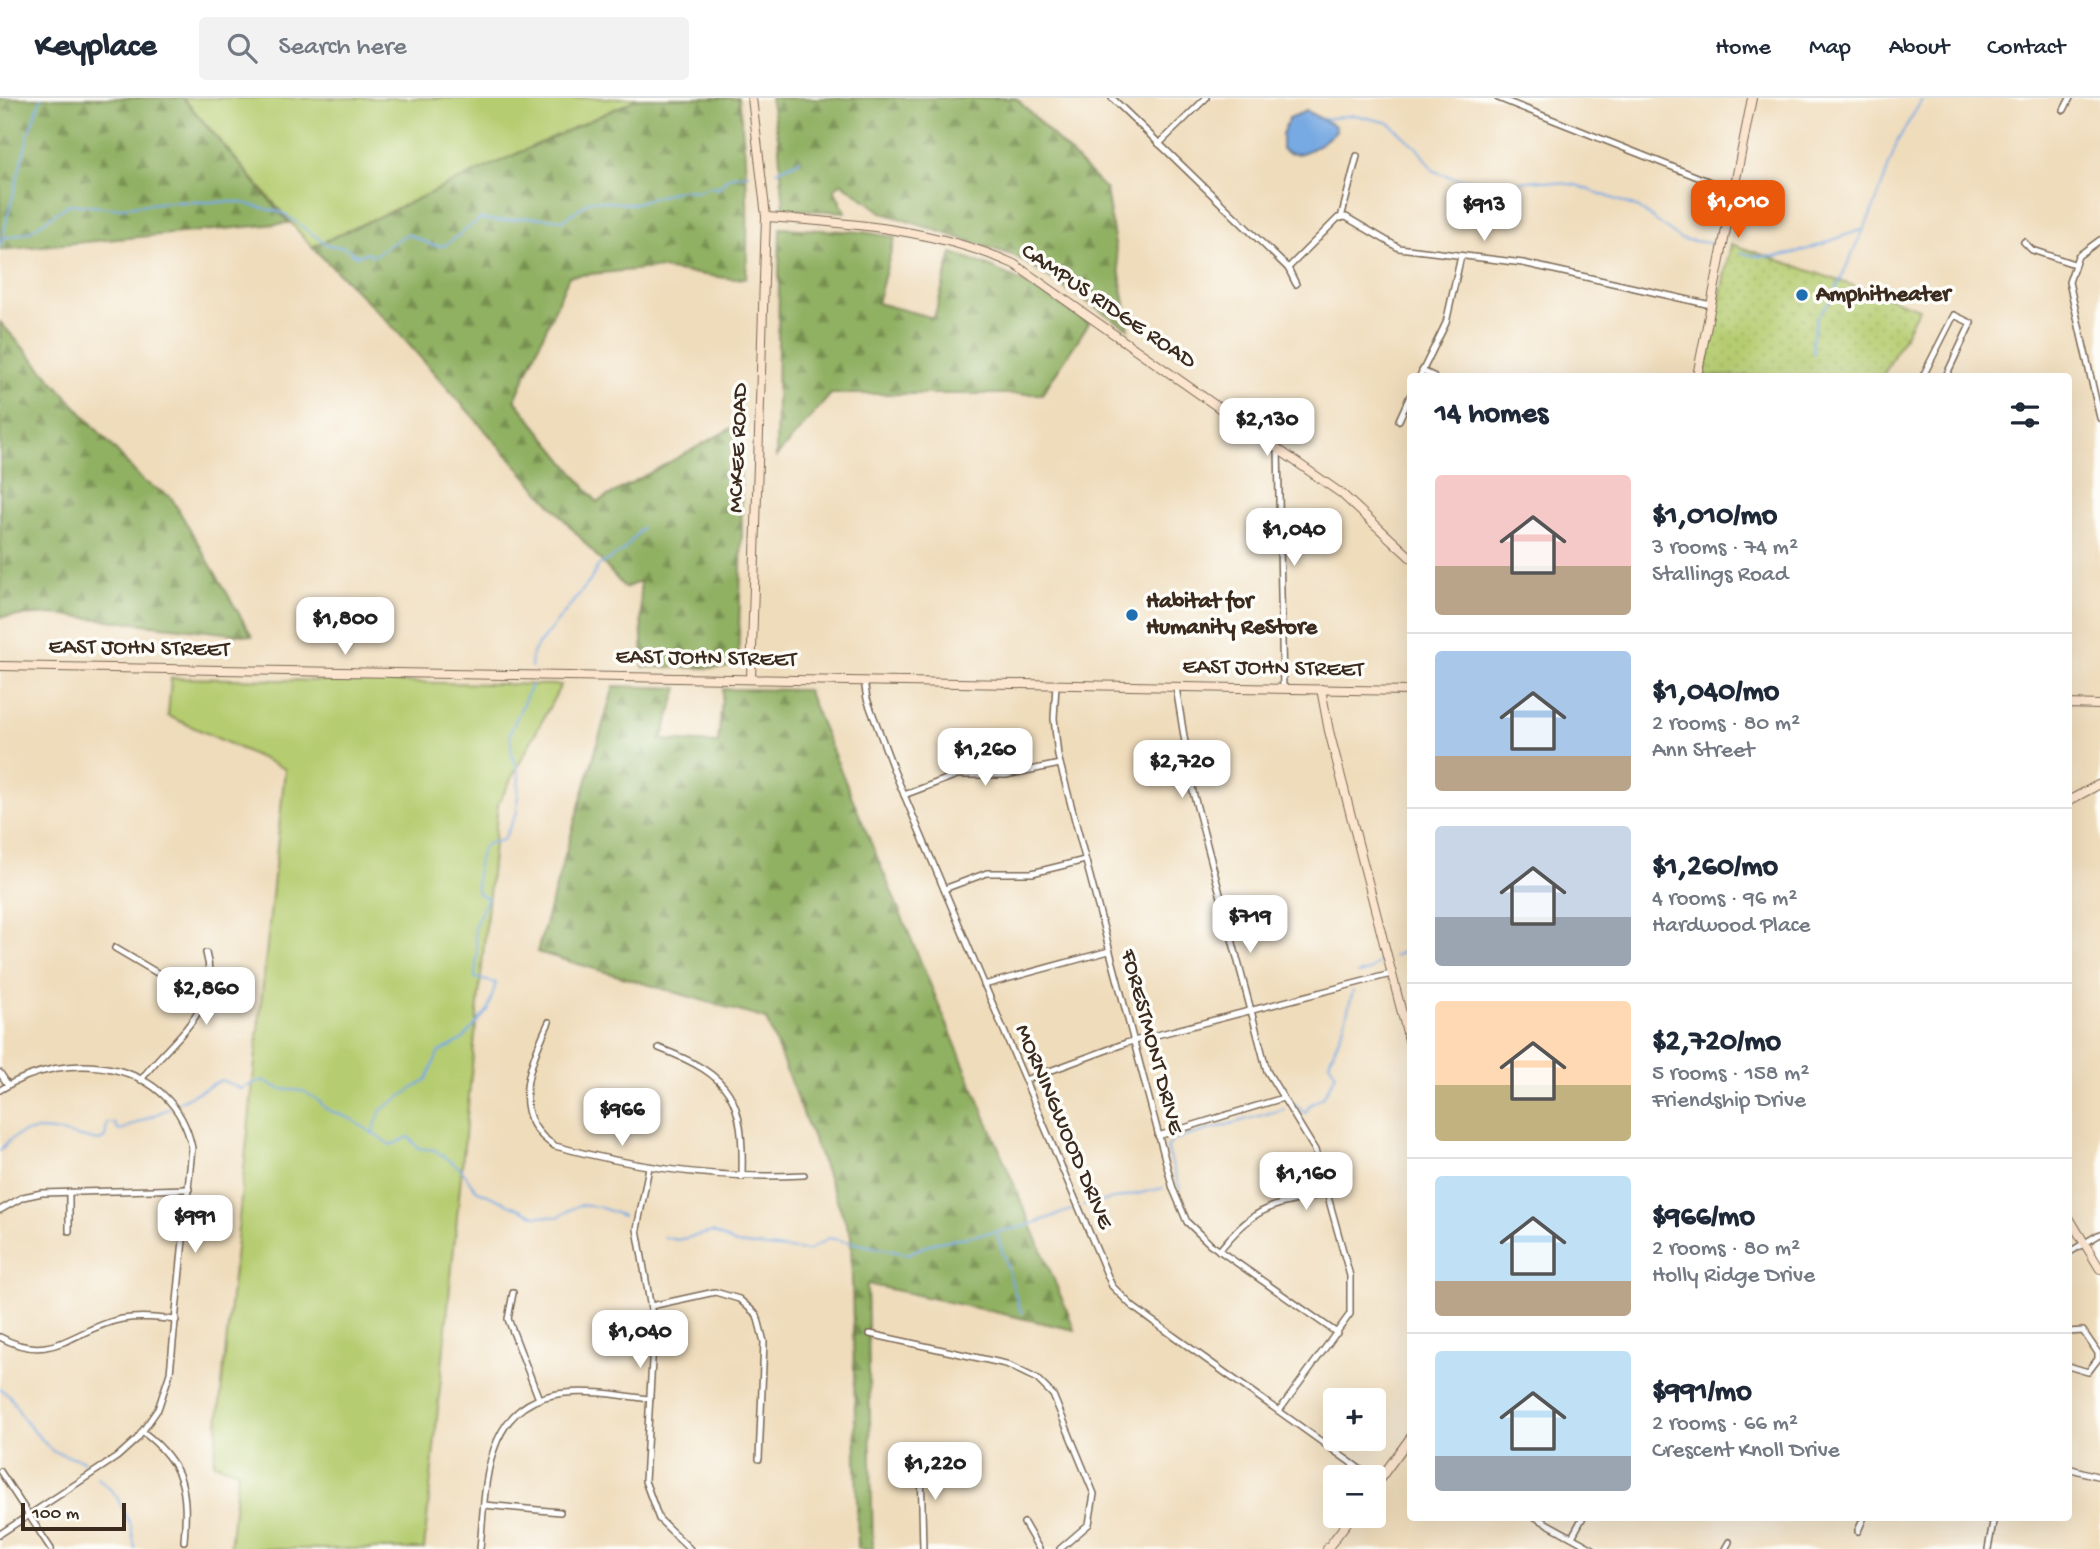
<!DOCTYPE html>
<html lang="en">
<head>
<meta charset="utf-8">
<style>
  body { margin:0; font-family:"Gochi Hand",sans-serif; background:#f2f2f3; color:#1f2937; height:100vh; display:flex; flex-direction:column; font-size:26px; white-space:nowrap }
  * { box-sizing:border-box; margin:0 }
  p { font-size:23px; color:#747a83 }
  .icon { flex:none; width:38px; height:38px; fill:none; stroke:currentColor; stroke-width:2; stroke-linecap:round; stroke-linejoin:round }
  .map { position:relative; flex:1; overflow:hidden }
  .sheet { position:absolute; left:1407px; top:275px; width:665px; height:1148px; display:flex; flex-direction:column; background:#fff; border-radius:7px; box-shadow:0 7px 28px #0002 }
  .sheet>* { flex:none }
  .buttons { position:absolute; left:1323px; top:1290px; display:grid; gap:14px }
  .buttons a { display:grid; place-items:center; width:63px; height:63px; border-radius:7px; background:#fff; box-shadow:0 7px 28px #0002; font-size:35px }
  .scale { position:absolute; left:21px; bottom:18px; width:105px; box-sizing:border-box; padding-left:7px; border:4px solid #3b2a1e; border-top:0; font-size:19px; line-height:24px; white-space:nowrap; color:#3b2a1e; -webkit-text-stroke:5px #fdfcf7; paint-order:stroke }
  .price { position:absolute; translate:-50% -60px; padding:0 16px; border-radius:14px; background:#fff; color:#222; font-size:23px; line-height:46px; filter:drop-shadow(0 2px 4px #0008) }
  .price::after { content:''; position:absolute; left:50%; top:42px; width:21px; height:16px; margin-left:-10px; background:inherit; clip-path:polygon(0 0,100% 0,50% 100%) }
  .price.current { background:#ea580c; color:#fff }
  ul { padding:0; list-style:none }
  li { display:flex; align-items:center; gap:21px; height:175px; padding:0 28px }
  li+li { border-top:2px solid #e0e1e3 }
  li span { display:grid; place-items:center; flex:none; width:196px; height:140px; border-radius:7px; color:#555 }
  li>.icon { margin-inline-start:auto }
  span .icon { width:84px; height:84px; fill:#fffc; stroke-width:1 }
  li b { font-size:30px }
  h2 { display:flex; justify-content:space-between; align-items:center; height:84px; padding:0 28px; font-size:30px }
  header { display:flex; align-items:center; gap:42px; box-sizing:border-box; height:98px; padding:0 35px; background:#fff; border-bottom:2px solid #e0e1e3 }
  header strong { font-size:33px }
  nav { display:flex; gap:38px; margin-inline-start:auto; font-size:24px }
  .search { width:490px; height:63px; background:#f2f2f3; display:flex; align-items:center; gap:18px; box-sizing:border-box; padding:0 24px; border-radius:7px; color:#747a83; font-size:26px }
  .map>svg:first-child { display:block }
  .grass { fill:#b5cc70; stroke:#787b47; stroke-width:2 }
  .forest { fill:url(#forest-firs); stroke:#666d40; stroke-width:2 }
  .park { fill:url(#park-dots); stroke:#787b47; stroke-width:2 }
  .water { fill:#77a9e2; stroke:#596a80; stroke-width:2 }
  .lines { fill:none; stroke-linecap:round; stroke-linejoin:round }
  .stream { stroke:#77a9e2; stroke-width:2 }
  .street-casing { stroke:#7a6855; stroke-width:8 }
  .secondary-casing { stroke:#7a6855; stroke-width:10 }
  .street { stroke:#fff; stroke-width:5 }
  .secondary { stroke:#fce5cf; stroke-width:8 }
  .poi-dot { fill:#1f6fb2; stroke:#fdfcf7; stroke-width:2.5 }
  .labels { text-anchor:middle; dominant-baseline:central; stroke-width:7; stroke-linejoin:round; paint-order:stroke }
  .poi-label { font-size:23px; font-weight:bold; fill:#3b2a1e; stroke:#fdfcf7; text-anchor:start }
  .street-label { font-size:23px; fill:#3b2a1e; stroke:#fdfcf7 }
</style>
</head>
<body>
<header>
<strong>Keyplace</strong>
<div class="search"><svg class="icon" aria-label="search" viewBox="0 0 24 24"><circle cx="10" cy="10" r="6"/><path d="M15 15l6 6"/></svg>Search here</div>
<nav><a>Home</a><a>Map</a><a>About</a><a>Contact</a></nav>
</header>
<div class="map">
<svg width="2100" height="1451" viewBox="0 0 2100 1451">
  <defs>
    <pattern id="forest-firs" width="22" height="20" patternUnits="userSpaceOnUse" patternTransform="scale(1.75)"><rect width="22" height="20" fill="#90b062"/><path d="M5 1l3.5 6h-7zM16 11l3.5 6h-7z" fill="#778f50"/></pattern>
    <pattern id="park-dots" width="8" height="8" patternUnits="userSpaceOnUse" patternTransform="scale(1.75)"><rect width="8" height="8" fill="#b5cc70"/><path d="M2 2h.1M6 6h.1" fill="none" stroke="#9daf61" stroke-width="1.8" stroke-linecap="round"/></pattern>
  </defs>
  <rect width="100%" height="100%" fill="#fdfcf7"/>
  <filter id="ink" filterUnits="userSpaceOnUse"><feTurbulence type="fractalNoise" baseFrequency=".0143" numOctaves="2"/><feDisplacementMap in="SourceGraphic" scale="14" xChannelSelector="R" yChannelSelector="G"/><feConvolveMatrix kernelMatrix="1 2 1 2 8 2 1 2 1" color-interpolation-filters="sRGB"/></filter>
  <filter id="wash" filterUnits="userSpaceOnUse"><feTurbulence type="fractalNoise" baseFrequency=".00686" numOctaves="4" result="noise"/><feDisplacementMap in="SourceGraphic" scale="28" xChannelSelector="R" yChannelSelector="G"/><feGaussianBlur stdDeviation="1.57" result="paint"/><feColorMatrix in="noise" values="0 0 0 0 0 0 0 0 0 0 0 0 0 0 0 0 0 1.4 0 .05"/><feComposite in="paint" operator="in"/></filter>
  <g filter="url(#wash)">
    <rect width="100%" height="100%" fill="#efdcbb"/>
    <g class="grass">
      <path d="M183,0H639L312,149Z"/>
      <path d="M171,580L561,587L498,706L424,1451H230L238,1373L214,1365L285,671L168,618Z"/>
    </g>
    <g class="forest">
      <path d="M0,0H183L289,125L0,152Z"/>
      <path d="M639,0H738C748,61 749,118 746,180L733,181L655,170L569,178L515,302L597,404L739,326L742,435L738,567L722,570L643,569L640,483L625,490L396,232L312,149Z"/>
      <path d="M770,0H1016L1106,92L1129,231L1015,158L883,115L842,85L834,91L845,114L784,111L778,39Z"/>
      <path d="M780,130L862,134L895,139L877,205L934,220L952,155C1007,172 1041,194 1089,225L1042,296H831L776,359Z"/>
      <path d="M0,224L143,383L171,399L252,538L53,516L0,519Z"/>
      <path d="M614,588L678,590L662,642L718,645L723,591L807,592L1075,1232L867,1186L873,1451H858L851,1138L766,921L537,854Z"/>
    </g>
    <path class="park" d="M1731,146L1919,210L1883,278H1704Z"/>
    <path class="water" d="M1306,13L1335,28L1336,33C1323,45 1297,65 1282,51V36L1289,20Z"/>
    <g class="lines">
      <g class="stream">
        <path d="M1324,21L1355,17L1389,25L1417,50L1434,73L1454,80L1506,86L1536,82L1576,87L1639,110L1680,141L1716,146"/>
        <path d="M777,73L800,62"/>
        <path d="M4,140L29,134L69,106L115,110L166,104H239L283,115L328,147L346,150L357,158L368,154L373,158L407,136L432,147L444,148L480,121L501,123L529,119L564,122L591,102L632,106L680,92L698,93L712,88L718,91L728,79L749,76"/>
        <path d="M0,149L29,34L41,0"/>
        <path d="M1740,154C1783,169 1821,144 1861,132"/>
        <path d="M1814,256L1812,242L1817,219L1832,200L1875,107L1898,42L1923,0"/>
        <path d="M531,569L532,557L537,548L590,483L598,468L623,453L642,430"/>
        <path d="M1394,858L1410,851"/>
        <path d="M1357,876L1369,873L1381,862"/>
        <path d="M179,1004L221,982L241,991L262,982L280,991L303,993L318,1002L326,1011L351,1021L391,1047L409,1039L418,1050L435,1052L461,1071L476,1092L536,1118L558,1119L579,1107L599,1109L623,1118"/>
        <path d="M1294,1005L1305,1015L1310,1007L1323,999L1336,976L1329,964L1344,927L1353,893"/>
        <path d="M372,1036L381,1012L427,981L438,955L462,942L488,912L496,885L475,880L477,856L474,829L488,800L478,796C475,785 477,752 487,746C493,743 498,745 504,741L517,714L519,675L512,657L510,635L531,587"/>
        <path d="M0,1053C25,1017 65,1037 99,1043L105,1040L107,1025H114L119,1033L170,1010"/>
        <path d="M1180,1091L1167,1050L1173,1042L1284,1011"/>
        <path d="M1083,1108L1163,1090"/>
        <path d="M997,1135L1021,1215"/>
        <path d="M664,1139L677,1142L713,1134L736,1146L808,1153L829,1140L907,1156L933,1145L1023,1129L1071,1112"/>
        <path d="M0,1291L10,1298L24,1322L52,1353L82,1362L87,1368"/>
        <path d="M97,1379L116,1397L131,1428L135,1451"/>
      </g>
    </g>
  </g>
  <g filter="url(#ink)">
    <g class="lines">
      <defs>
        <g id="street">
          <path d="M1112,0L1288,170"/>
          <path d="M1498,0L1733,93"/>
          <path d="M2064,12L2070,0"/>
          <path d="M1159,46L1206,0"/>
          <path d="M1341,120L1357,58"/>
          <path d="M2100,142L2078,158L2069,184L2100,320"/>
          <path d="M2024,144L2032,152L2074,166"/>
          <path d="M1288,170L1338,120L1346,119L1399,150L1523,165L1711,207"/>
          <path d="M1288,170L1296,186"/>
          <path d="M1422,273L1433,278"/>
          <path d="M1420,278L1446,225L1461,158"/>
          <path d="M1923,278L1954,217L1971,225L1946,278"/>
          <path d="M1399,322L1410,298"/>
          <path d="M1278,350L1283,591"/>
          <path d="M864,583L867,601L894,673L1112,1188L1133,1209L1371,1379"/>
          <path d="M1056,587L1054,620L1058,658L1173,1091L1187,1124L1210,1146L1337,1235"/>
          <path d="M1176,589L1193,694L1267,973L1315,1052L1350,1178V1216L1279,1313"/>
          <path d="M904,697L957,677H1006L1060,666"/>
          <path d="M944,791L987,775H1032L1085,762"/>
          <path d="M115,850L203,902"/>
          <path d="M984,887L1109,853"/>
          <path d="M549,924C530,964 507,1019 555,1048C637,1070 718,1082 804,1077"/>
          <path d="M659,950C733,978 744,1001 742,1079"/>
          <path d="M0,975L8,987"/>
          <path d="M141,982C169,942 223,913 206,855"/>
          <path d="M1025,982L1126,945L1391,876"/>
          <path d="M0,992C67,949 174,961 192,1050L170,1275L158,1311L137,1341L117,1359L0,1436"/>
          <path d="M1158,1038L1283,1000"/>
          <path d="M649,1069L637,1131L654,1228L645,1383L659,1421L690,1451"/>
          <path d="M0,1112L23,1099L42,1095L189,1091"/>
          <path d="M69,1133V1094"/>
          <path d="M1219,1153C1257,1106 1271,1108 1328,1095"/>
          <path d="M2068,1155L2100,1136"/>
          <path d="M513,1195L508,1221L539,1301"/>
          <path d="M651,1208L715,1194L739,1201L757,1217L764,1244L759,1361"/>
          <path d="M2068,1234L2083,1233L2098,1255V1261L2088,1274L2068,1268"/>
          <path d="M870,1236L1006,1266L1037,1281L1053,1297L1094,1396L1089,1426L1060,1451"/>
          <path d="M0,1239C53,1268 74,1230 122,1221C140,1218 158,1220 176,1222"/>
          <path d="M143,1334C185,1366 188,1393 184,1443"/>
          <path d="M2068,1370L2100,1379"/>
          <path d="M0,1373L51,1451"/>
          <path d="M484,1407L560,1414"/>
          <path d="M1535,1419L1593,1451"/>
          <path d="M1024,1425L1039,1451"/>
          <path d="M1858,1433L1864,1419"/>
          <path d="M1572,1439L1583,1419"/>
          <path d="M480,1451C486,1388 482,1303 565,1295C593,1292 623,1298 650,1301"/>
          <path d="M923,1451L921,1367L927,1354"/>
          <path d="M1725,1451L1729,1444"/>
          <path d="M1988,1451L1994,1419"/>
        </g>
        <g id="secondary">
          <path d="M766,119C850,125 936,131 1014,166L1342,396L1410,459"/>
          <path d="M1697,278L1752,0"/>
          <path d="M0,568L1410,593"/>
          <path d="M751,581L766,119L752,0"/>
          <path d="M1321,591L1329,633L1410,946"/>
          <path d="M2068,606L2100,607"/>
          <path d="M2068,703L2100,686"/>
          <path d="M2068,1118L2100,1171"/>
          <path d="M1374,1389L1410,1340"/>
          <path d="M1327,1451L1352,1418"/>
        </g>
      </defs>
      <use href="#street" class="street-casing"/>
      <use href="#secondary" class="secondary-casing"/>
      <use href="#street" class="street"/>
      <use href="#secondary" class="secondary"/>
    </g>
  </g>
  <g class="poi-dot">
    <circle cx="1802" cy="197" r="7"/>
    <circle cx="1132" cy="517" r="7"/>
  </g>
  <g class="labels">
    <g class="poi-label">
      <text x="1816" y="197">Amphitheater</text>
      <text x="1146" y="504">Habitat for<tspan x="1146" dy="26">Humanity ReStore</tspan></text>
    </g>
    <g class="street-label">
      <text transform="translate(1108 209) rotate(34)">CAMPUS RIDGE ROAD</text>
      <text transform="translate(739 350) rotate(-88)">MCKEE ROAD</text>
      <text transform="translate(139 551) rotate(1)">EAST JOHN STREET</text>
      <text transform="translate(706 561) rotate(1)">EAST JOHN STREET</text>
      <text transform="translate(1273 571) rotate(1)">EAST JOHN STREET</text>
      <text transform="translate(1151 944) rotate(75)">FORESTMONT DRIVE</text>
      <text transform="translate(1063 1029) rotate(67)">MORNINGWOOD DRIVE</text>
    </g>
  </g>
</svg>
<div class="buttons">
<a>+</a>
<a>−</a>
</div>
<div class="scale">100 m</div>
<b class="price current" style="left:1738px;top:142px">$1,010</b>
<b class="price" style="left:1484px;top:145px">$913</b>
<b class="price" style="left:1267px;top:360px">$2,130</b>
<b class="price" style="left:1294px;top:470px">$1,040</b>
<b class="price" style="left:345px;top:559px">$1,800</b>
<b class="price" style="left:985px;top:690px">$1,260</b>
<b class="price" style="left:1182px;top:702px">$2,720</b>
<b class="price" style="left:1250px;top:857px">$719</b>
<b class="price" style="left:206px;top:929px">$2,860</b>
<b class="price" style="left:622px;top:1050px">$966</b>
<b class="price" style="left:1306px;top:1114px">$1,160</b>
<b class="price" style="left:195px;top:1157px">$991</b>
<b class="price" style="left:640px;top:1272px">$1,040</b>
<b class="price" style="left:935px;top:1404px">$1,220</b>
<section class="sheet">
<h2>14 homes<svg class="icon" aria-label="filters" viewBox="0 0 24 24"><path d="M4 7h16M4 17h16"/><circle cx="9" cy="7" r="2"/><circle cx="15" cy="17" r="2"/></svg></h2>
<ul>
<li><span style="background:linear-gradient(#f6c9c9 65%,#b9a48a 0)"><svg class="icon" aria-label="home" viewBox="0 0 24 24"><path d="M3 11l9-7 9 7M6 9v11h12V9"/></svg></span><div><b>$1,010/mo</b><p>3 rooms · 74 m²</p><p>Stallings Road</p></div></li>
<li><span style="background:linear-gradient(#a9c7e8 75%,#b9a48a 0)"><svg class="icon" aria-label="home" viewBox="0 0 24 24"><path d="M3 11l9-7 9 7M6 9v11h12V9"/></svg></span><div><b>$1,040/mo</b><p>2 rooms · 80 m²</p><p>Ann Street</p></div></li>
<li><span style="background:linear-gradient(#c9d6e8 65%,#9aa5b1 0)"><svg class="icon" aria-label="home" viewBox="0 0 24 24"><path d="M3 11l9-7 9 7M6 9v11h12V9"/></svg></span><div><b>$1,260/mo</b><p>4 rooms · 96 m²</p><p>Hardwood Place</p></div></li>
<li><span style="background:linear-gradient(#ffd9b3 60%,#c2b280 0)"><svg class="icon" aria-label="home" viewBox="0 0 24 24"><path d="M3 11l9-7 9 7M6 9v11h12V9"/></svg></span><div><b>$2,720/mo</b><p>5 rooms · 158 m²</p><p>Friendship Drive</p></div></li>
<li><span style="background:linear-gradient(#bfe0f5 75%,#b9a48a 0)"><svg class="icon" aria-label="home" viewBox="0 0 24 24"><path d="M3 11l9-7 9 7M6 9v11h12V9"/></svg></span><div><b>$966/mo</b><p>2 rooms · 80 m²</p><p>Holly Ridge Drive</p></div></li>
<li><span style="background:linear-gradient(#bfe0f5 75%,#9aa5b1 0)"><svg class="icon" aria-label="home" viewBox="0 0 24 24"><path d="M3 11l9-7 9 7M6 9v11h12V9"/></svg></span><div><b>$991/mo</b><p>2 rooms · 66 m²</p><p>Crescent Knoll Drive</p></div></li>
</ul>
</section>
</div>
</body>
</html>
